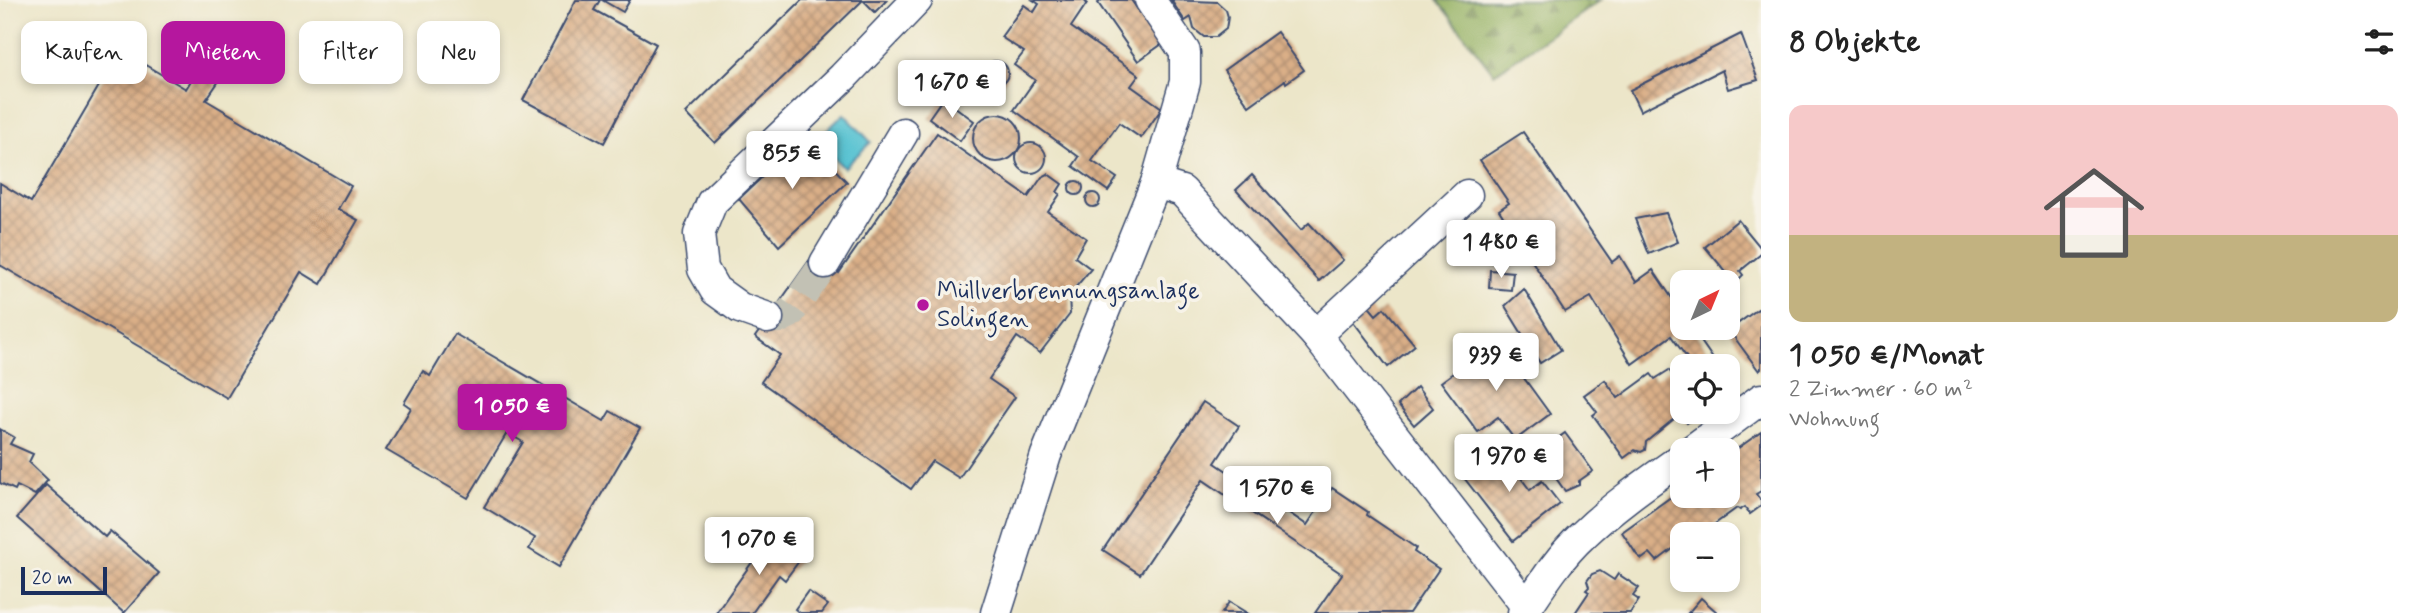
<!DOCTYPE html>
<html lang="de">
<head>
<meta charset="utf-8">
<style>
  body { margin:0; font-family:Mynerve,sans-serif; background:#f2f2f2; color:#222; height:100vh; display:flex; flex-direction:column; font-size:26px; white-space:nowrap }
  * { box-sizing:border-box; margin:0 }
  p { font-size:23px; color:#767676 }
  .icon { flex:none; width:38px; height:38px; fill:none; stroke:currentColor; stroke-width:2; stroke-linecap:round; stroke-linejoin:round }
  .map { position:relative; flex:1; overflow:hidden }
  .side { display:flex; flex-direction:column; background:#fff; width:665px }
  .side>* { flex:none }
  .banner { position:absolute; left:21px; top:21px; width:665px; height:63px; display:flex; gap:14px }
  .needle { width:46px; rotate:43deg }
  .controls { position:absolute; left:1670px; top:270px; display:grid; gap:14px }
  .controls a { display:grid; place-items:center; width:70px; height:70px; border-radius:14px; background:#fff; box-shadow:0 4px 10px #0003; font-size:35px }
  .scale { position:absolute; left:21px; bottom:18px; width:86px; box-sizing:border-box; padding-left:7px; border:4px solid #1b2f5e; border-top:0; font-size:19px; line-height:24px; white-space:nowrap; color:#1b2f5e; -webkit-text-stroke:5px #f7f3e8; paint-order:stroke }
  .price { position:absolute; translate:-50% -60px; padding:0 16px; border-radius:7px; background:#fff; color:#222; font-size:23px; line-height:46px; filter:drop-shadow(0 2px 4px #0008) }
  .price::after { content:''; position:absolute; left:50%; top:42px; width:21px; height:16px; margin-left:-10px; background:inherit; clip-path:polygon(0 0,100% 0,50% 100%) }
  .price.selected { background:#b5179e; color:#fff }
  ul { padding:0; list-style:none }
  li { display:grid; align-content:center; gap:14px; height:371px; padding:0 28px }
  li+li { border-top:2px solid #e0e0e0 }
  li span { display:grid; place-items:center; height:217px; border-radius:14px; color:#555 }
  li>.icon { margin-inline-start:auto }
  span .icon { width:126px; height:126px; fill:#fffc; stroke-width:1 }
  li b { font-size:30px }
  h2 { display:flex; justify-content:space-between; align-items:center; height:84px; padding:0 28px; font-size:30px }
  .chip { padding:0 24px; border-radius:14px; background:#fff; box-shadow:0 4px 10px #0003; font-size:24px; line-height:63px }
  .chip.selected { background:#b5179e; color:#fff }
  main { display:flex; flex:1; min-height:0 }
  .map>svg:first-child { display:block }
  .forest { fill:url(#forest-firs); stroke:#587062; stroke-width:2 }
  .water { fill:#57c2d2; stroke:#397898; stroke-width:2 }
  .building { fill:url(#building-cross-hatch) }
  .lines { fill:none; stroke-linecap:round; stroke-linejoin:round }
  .minor-tunnel { stroke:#c2c1b4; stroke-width:30; stroke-dasharray:30 15; stroke-linecap:butt }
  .minor-casing { stroke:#3a4a6e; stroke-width:33 }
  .minor { stroke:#fff; stroke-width:30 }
  .poi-dot { fill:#b5179e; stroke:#f7f3e8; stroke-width:2.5 }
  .labels { text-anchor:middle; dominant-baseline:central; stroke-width:7; stroke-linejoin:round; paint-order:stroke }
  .poi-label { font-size:24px; fill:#1b2f5e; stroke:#f7f3e8; text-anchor:start }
</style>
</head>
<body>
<main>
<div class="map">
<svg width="1761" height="613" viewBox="0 0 1761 613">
  <defs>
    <pattern id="forest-firs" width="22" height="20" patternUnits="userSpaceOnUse" patternTransform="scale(1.75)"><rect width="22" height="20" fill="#96b265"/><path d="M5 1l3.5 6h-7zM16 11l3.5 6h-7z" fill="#7a9156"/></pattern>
    <pattern id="building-cross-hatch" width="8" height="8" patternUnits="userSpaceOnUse" patternTransform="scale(1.75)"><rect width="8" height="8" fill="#daaf87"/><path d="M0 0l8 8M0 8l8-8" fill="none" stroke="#b08f72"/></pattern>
  </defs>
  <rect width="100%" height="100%" fill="#f7f3e8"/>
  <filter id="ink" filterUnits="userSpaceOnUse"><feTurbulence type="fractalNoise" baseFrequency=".0143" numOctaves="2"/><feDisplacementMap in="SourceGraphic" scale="14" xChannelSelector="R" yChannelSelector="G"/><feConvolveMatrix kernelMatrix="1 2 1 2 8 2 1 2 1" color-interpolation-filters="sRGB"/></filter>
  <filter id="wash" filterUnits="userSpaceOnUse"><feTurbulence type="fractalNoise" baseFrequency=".00686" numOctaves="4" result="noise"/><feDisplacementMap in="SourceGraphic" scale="28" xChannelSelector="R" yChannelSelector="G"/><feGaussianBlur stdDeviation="1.57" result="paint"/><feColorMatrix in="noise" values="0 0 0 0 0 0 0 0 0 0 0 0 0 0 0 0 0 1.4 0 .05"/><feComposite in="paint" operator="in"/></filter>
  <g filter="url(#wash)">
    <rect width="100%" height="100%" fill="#ece6c9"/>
    <path class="forest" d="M1437,0H1601L1494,74Z"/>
    <path class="water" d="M844,114L871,142L844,168L817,140Z"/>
    <g id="blocks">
      <g class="building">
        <path d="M600,0L594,10L656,44L604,143L523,100L576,0Z"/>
        <path d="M602,0H630L623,12Z"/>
        <path d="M802,0H863L715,143L686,113Z"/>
        <path d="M863,0H887L875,12Z"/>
        <path d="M1033,0H1083L1087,3L1071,27L1139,75L1131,86L1162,108L1141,138L1119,123L1092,161L1117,178L1108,191L1073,166L1079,157L1014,110L1035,80L1014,65L1024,52L1001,37L1024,5L1034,12L1039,4Z"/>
        <path d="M1102,0H1131L1162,44L1138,61L1098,3Z"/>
        <path d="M1171,0L1217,2L1226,10L1228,17L1226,29L1216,37H1204L1194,29L1191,17L1185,21Z"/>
        <path d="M1277,32L1304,70L1286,83L1285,80L1249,106L1224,70Z"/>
        <path d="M1741,34L1758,80L1728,89L1722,70L1640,111L1630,90Z"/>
        <path d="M120,50L186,89L202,62L223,75L206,100L351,186L338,209L358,220L321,284L301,272L227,398L0,265V183L31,202Z"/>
        <circle cx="996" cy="73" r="12"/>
        <path d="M943,98L974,121L960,141L929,118Z"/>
        <circle cx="997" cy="138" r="24"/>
        <path d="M1523,132L1612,262L1620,256L1636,282L1653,270L1682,313V327H1691L1718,366H1685L1690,362L1671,336L1632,364L1591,297L1565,312L1499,210L1509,203L1480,160Z"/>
        <path d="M937,133L1028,197L1042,177L1048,174L1062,184L1057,192L1060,194L1048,212L1086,238L1075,257L1091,269L1069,295L1070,314L1040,353L1017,337L989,379L1015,397L959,478L932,461L911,489L761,382L780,355L755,337L813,255L839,273Z"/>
        <path d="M804,137L847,182L779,246L739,199Z"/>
        <circle cx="1031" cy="158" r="15"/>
        <path d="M1252,175L1301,230L1309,223L1343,260L1319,281L1236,190Z"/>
        <circle cx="1076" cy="188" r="7"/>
        <circle cx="1093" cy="200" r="7"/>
        <path d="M1666,213L1678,242L1649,254L1635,219Z"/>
        <path d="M1738,220L1761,248V254L1740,271L1743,275L1735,283L1705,247Z"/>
        <path d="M1490,270L1513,272L1511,290L1489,288Z"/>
        <path d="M1524,289L1561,350L1540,363L1505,306Z"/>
        <path d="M1365,302L1376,315L1384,308L1415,345L1388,367L1349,316Z"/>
        <path d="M1758,309L1761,313V369L1759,371L1729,330Z"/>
        <path d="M455,334L604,421L610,411L640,428L559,567L529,549L535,538L484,507L523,442L507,433L468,498L386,450L411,408L404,403L423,371L430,376Z"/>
        <path d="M1497,341L1550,414L1515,440L1498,417L1478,432L1441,382Z"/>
        <path d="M1669,370L1676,380L1682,375V411H1703L1687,423L1680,414L1646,442L1645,450L1641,452L1635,450L1624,458L1593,415L1597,412L1584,395L1605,380L1618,398L1651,374L1655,379Z"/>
        <path d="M1417,387L1433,408L1414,425L1398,405Z"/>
        <path d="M1203,402L1239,426L1215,463L1307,525L1332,488L1368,512L1367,515L1416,548L1414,552L1439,569L1409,613H1315L1342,574L1203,480L1140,574L1103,550Z"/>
        <path d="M0,429L14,437L10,444L33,454L29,462L48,480L35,495L17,486L15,490L0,483Z"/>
        <path d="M1761,432V491L1756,494L1761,501V506L1750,514L1745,507L1740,510L1737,508L1701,534H1682V547L1680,548L1678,545L1657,561L1650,553L1642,559L1637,555L1622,532L1682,489V495H1727V456Z"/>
        <path d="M1565,433L1593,471L1579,481V485L1565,491L1543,460L1555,451L1550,444Z"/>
        <path d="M1497,446L1530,490L1542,481L1560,504L1513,541L1461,474Z"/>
        <path d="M46,485L105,537L110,531L159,573L124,613L17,518Z"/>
        <path d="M762,535L799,561L785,580L779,575L752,613H716L755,558L748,554Z"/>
        <path d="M1600,571L1614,580L1618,574L1639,588L1633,596L1639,600L1630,613H1575L1589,592L1586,590L1589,587L1587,581L1592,574Z"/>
        <path d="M808,591L828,605L822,613H800L795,609Z"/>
        <path d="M1701,598L1718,613H1688Z"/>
        <path d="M1229,602L1239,608L1247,613H1222Z"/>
      </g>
    </g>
  </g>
  <g filter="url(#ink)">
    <use href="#blocks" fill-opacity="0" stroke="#3a4a6e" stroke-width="2"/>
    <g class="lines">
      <path class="minor-tunnel" d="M768,318H780L790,313L825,263"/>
      <defs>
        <g id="minor">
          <path d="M1156,183L1182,191L1316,335L1527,607"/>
          <path d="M825,263L903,133"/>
          <path d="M768,318L740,308L715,290L703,269L699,234L712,202L843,77L917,0"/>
          <path d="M1316,335L1467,195"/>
          <path d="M1692,450L1761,399"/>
          <path d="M996,613L1046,455L1156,183L1185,82V52L1150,0"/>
          <path d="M1523,613C1541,586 1559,557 1583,535C1613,506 1648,482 1682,458"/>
        </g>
      </defs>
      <use href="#minor" class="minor-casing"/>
      <use href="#minor" class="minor"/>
    </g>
  </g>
  <circle class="poi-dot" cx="923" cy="305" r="7"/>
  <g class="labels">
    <g class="poi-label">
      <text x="937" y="291">Müllverbrennungsanlage<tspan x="937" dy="28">Solingen</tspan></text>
    </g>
  </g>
</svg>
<div class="controls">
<a><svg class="needle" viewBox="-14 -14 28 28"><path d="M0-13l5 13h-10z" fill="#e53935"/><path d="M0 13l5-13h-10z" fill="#767676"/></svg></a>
<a><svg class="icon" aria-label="locate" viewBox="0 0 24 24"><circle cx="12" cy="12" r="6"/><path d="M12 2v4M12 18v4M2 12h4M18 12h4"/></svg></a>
<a>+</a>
<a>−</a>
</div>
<div class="scale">20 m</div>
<b class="price" style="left:952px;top:120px">1 670 €</b>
<b class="price" style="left:792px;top:191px">855 €</b>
<b class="price" style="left:1501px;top:280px">1 480 €</b>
<b class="price" style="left:1496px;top:393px">939 €</b>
<b class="price selected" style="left:512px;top:444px">1 050 €</b>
<b class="price" style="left:1509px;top:494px">1 970 €</b>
<b class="price" style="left:1277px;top:526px">1 570 €</b>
<b class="price" style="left:759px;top:577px">1 070 €</b>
<div class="banner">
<a class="chip">Kaufen</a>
<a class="chip selected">Mieten</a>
<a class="chip">Filter</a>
<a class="chip">Neu</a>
</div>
</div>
<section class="side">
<h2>8 Objekte<svg class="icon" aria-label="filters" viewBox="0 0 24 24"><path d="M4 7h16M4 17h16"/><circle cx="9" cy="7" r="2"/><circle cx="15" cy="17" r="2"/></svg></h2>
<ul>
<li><span style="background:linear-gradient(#f6c9c9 60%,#c2b280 0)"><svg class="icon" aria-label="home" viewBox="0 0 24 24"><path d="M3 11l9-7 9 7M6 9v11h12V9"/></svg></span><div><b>1 050 €/Monat</b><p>2 Zimmer · 60 m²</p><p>Wohnung</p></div></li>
</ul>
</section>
</main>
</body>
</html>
